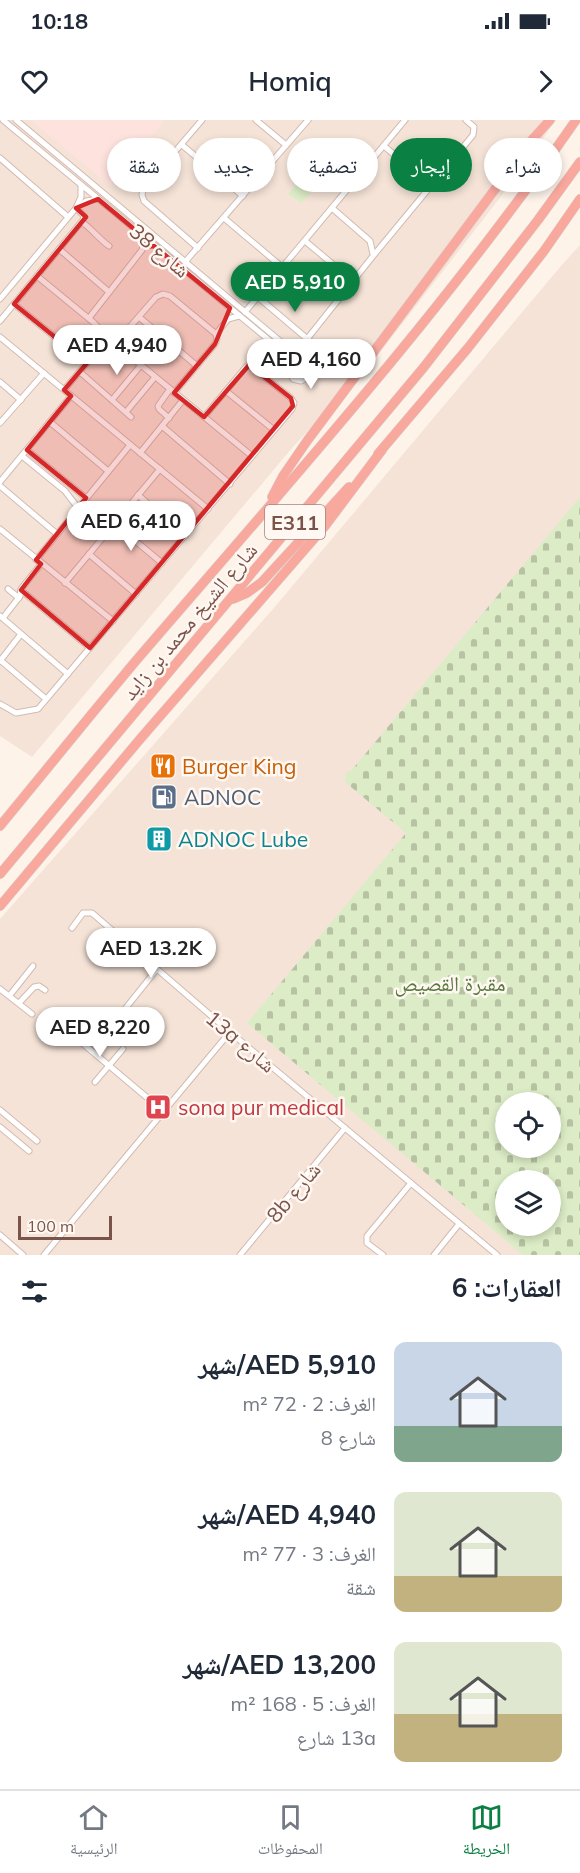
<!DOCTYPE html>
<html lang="ar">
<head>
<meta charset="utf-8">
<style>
  body { margin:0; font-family:Mulish,"Noto Naskh Arabic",sans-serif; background:#f6f6f7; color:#1f2937; direction:rtl; height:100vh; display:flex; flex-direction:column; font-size:22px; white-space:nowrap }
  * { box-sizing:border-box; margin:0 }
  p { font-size:20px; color:#747a83 }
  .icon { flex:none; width:33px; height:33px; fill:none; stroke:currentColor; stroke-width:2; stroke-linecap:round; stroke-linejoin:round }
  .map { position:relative; height:1135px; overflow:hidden; direction:ltr }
  .drawer { display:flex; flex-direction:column; background:#fff; flex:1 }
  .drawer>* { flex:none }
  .guide { position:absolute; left:18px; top:18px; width:544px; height:54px; direction:rtl; display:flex; gap:12px }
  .tools { position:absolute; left:495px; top:972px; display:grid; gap:12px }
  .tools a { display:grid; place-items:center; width:66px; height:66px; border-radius:50%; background:#fff; box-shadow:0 3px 9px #0003; font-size:30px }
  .scale { position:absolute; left:18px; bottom:15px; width:94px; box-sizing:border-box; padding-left:6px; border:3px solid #7a544b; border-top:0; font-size:16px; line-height:21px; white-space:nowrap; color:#7a544b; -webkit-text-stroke:4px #fff7f1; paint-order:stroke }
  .price { position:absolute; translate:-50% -51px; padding:0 14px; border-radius:21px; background:#fff; color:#222; font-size:20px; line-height:39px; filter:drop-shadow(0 2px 3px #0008) }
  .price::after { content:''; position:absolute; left:50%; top:36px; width:18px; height:14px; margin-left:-9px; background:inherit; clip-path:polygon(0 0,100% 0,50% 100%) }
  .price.selected { background:#0b8043; color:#fff }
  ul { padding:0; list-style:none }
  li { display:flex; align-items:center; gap:18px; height:150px; padding:0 18px }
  li span { display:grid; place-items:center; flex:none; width:168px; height:120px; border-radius:12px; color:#555 }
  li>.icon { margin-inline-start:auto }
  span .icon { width:72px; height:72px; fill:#fffc; stroke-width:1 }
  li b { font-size:26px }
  h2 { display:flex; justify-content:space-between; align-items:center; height:72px; padding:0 18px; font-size:26px }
  .tag { padding:0 21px; border-radius:27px; background:#fff; box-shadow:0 3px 9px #0003; font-size:21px; line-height:54px }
  .tag.selected { background:#0b8043; color:#fff }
  .status { display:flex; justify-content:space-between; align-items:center; height:42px; padding:0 30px; background:#fff; direction:ltr }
  .status svg { height:16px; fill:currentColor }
  header { display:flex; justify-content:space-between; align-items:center; height:78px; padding:0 18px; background:#fff; font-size:27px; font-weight:600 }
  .tab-bar { display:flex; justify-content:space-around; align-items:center; height:84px; border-top:2px solid #e0e1e3; background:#fff; font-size:16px; color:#747a83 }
  .tab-bar a { display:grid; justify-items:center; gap:3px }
  .tab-bar .selected { color:#0b8043 }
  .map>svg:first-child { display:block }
  .residential { fill:#f5e3d7; fill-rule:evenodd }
  .commercial { fill:#fee2dd }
  .grass { fill:#dcecc6 }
  .cemetery { fill:url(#cemetery-stones); fill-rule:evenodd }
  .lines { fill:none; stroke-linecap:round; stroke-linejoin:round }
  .minor-casing { stroke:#d3bbb1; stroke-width:7 }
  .motorway-casing { stroke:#dacfcd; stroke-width:10 }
  .minor { stroke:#fff; stroke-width:5 }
  .motorway { stroke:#f9a89e; stroke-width:9 }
  .marked { fill:#d62828; fill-opacity:0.2; stroke:#d62828; stroke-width:4.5; stroke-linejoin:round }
  .labels { text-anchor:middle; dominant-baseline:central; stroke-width:5; stroke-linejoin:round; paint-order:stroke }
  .shield { fill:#fff7f1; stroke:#a2857d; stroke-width:1.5 }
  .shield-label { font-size:20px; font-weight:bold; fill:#7a544b }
  .street-label { font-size:21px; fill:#7a544b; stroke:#fff7f1 }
  .food-label { font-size:21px; fill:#c56008; stroke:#fff7f1; text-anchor:start }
  .service-label { font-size:21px; fill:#4e5e75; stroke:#fff7f1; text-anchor:start }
  .culture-label { font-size:21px; fill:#0d838f; stroke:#fff7f1; text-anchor:start }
  .park-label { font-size:21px; fill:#597a3f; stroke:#fff7f1 }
  .health-label { font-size:21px; fill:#be3a42; stroke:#fff7f1; text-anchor:start }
</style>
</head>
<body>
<div class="status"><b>10:18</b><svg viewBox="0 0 49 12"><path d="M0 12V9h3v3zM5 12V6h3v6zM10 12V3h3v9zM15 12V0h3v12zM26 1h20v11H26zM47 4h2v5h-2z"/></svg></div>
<header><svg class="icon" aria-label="forward" viewBox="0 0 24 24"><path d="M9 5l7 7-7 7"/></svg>Homiq<svg class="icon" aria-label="heart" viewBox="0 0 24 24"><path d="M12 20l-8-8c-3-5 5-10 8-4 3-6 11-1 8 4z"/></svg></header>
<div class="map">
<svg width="580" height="1135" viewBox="0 0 580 1135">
  <defs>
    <pattern id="cemetery-stones" width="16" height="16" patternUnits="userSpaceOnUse" patternTransform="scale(1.5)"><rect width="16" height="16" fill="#dcecc6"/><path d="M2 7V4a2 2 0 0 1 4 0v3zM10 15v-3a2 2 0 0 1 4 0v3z" fill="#b7c2a3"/></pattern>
  </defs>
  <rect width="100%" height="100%" fill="#fdf3e9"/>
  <g class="residential">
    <path d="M0,0H556L509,66L374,240L292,328L32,637L0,616Z"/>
    <path d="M580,125V1135H0V799L273,489L561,146ZM506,982H550V1028H506ZM506,1060H550V1106H506Z"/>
  </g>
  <path class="commercial" d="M30,0H165L110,66Z"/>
  <path class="grass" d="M303,56L317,66L301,83L288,74Z"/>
  <path class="cemetery" d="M580,377V1135H523L247,903L406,713L345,662L346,652L351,651ZM506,982H550V1028H506ZM506,1060H550V1106H506Z"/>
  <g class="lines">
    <defs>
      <g id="minor">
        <path d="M3,0L275,225L286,239L293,259L301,261L308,257C312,245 301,239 293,232L16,0"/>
        <path d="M256,0L286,25"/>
        <path d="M182,25L243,76"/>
        <path d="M384,26L431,66"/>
        <path d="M0,38L68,97"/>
        <path d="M80,85L86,81L98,79"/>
        <path d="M332,88L370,121L373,134"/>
        <path d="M224,98L282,147"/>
        <path d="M82,102C93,110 99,119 109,126"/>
        <path d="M305,121L353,161"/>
        <path d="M198,128L144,81L142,75L143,69L202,0"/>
        <path d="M59,129L109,172"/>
        <path d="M185,142L308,0"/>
        <path d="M37,156L93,202L108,218L252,336"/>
        <path d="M258,177L318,228L325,229"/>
        <path d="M0,179L76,88L81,77V66"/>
        <path d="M14,184L87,243"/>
        <path d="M245,192L405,0"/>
        <path d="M139,197L197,246"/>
        <path d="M89,198L142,130L145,118"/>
        <path d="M0,201L83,100L84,96L76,88"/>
        <path d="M216,214L228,199L239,196"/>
        <path d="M0,217L208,389"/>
        <path d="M307,219L373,136L473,15L474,7L466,0"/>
        <path d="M115,224L156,177L163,174L170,176L216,214L217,219L215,224L174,273"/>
        <path d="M289,251L296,242H304"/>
        <path d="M80,252L131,297"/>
        <path d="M0,262L21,280"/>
        <path d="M64,270L108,218"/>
        <path d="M226,271L274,310"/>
        <path d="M112,280L141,245"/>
        <path d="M126,292L155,257"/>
        <path d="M169,298L159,289L158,286L170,269"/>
        <path d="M50,302L108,351"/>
        <path d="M0,303L44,253"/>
        <path d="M162,306L230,364"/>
        <path d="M27,330L86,378"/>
        <path d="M140,333L183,280"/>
        <path d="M22,336L65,371L78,388"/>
        <path d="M0,362L71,276"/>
        <path d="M0,366L57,414"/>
        <path d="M138,375L185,416"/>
        <path d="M114,403L162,443"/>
        <path d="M0,409L113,501"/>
        <path d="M89,434L136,474"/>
        <path d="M36,440L130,325"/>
        <path d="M65,463L160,349"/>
        <path d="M8,469L19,478"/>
        <path d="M21,470L90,528"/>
        <path d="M0,496L68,554"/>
        <path d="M3,498L20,476L21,469L41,444"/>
        <path d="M0,540L46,579"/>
        <path d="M0,541L21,514"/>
        <path d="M0,584L16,593L38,589L292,289L294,283L291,278L249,245L246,247L204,297"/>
        <path d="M72,808L83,793H92L230,912L497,1135"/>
        <path d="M0,869L32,894"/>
        <path d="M10,875L33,846"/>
        <path d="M19,883L34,867L39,866L45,870"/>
        <path d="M121,894L157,849"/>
        <path d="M75,917L163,991"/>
        <path d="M95,962L123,929"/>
        <path d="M0,990L37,1021"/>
        <path d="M0,1007L29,1031"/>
        <path d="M0,1115L23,1135"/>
        <path d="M44,1135L230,912"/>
        <path d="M240,1135L345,1008"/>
        <path d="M383,1135L367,1123V1116L411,1063"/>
        <path d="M434,1135L459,1104"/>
      </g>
      <g id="motorway">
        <path d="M378,334L468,228L544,131L580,79"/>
        <path d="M272,377L283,356L307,321L531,21L550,0"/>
        <path d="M233,479L247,473L262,462L349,367"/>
        <path d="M0,706C45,651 89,597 134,543C286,366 443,192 576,0"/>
        <path d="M0,754L424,247L538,100L580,42"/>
        <path d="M0,786L141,618L325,406L382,330"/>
      </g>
    </defs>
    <use href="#minor" class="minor-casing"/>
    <use href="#motorway" class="motorway-casing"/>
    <use href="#minor" class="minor"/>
    <use href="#motorway" class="motorway"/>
  </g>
  <path class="marked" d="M98,79L145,118L144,127L154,126L230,188L215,224L174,273L204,297L249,245L291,278L293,286L90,528L21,470L41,444L36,440L86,378L27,330L71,276L64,270L87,243L14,184L86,97L76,88Z"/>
  <defs>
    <symbol id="restaurant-square" viewBox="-11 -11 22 22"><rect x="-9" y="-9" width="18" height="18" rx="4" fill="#e8710a" stroke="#fff7f1"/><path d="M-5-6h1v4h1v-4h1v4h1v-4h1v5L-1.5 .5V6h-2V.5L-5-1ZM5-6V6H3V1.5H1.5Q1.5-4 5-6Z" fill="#fff"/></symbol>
    <symbol id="fuel-square" viewBox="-11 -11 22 22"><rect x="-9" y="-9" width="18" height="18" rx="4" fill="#5c6f8a" stroke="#fff7f1"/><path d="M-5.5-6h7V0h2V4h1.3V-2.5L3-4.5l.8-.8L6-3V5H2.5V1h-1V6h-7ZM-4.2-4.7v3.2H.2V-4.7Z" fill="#fff"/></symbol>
    <symbol id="building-square" viewBox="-11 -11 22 22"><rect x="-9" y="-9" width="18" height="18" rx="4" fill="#0f9aa8" stroke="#fff7f1"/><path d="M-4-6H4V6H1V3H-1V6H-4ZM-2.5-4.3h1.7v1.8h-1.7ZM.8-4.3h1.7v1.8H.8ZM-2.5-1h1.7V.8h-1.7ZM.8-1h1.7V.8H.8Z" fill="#fff"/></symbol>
    <symbol id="hospital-square" viewBox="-11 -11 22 22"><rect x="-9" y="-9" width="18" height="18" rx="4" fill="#e0444e" stroke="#fff7f1"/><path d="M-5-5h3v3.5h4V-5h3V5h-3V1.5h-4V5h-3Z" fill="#fff"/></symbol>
  </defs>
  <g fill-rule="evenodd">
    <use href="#restaurant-square" x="148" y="631" width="30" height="30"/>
    <use href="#fuel-square" x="149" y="662" width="30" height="30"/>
    <use href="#building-square" x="144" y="704" width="30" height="30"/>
    <use href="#hospital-square" x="143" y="972" width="30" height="30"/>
  </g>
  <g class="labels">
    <rect class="shield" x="265" y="385" width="60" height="34" rx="4.5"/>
    <g class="shield-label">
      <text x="295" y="402">E311</text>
    </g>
    <g class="street-label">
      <text transform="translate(160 130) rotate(40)">شارع 38</text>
      <text transform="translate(189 501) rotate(-50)">شارع الشيخ محمد بن زايد</text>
      <text transform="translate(241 921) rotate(40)">13a شارع</text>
      <text transform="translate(293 1072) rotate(-50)">8b شارع</text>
    </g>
    <g class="food-label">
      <text x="182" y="646">Burger King</text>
    </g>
    <g class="service-label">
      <text x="184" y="677">ADNOC</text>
    </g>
    <g class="culture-label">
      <text x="178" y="719">ADNOC Lube</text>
    </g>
    <g class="park-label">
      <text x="450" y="863">مقبرة القصيص</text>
    </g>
    <g class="health-label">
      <text x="178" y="987">sona pur medical</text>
    </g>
  </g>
</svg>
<div class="tools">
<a><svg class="icon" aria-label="locate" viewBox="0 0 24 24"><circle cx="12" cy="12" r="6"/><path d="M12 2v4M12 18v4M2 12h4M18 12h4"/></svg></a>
<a><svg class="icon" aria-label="layers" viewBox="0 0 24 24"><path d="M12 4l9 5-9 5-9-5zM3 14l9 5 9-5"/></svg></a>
</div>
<div class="scale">100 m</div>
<b class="price selected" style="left:295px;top:193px">AED 5,910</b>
<b class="price" style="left:117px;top:256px">AED 4,940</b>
<b class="price" style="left:311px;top:270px">AED 4,160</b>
<b class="price" style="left:131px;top:432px">AED 6,410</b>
<b class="price" style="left:151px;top:859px">AED 13.2K</b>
<b class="price" style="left:100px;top:938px">AED 8,220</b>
<div class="guide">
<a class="tag">شراء</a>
<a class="tag selected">إيجار</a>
<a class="tag">تصفية</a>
<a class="tag">جديد</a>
<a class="tag">شقة</a>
</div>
</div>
<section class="drawer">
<h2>العقارات: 6<svg class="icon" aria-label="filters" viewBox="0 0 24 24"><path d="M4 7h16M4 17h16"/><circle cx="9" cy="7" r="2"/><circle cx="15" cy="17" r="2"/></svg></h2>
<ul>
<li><span style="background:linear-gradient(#c9d6e8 70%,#7fa58c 0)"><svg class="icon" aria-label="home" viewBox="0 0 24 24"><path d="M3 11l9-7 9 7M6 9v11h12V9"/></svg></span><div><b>AED 5,910/شهر</b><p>الغرف: 2 · 72 m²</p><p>شارع 8</p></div></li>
<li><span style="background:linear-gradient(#dfe7d0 70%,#c2b280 0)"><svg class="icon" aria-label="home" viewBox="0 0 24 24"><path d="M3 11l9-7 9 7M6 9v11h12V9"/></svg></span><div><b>AED 4,940/شهر</b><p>الغرف: 3 · 77 m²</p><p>شقة</p></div></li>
<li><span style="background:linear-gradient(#dfe7d0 60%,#c2b280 0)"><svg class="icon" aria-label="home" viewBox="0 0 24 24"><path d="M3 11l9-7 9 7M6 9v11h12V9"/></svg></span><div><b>AED 13,200/شهر</b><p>الغرف: 5 · 168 m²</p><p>13a شارع</p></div></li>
</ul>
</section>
<nav class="tab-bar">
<a class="selected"><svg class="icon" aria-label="map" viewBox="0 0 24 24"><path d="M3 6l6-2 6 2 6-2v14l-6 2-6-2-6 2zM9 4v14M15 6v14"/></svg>الخريطة</a>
<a><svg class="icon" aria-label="saved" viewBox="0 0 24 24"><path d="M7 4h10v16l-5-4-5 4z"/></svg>المحفوظات</a>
<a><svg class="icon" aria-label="home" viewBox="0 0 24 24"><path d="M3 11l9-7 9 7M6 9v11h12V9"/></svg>الرئيسية</a>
</nav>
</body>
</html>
